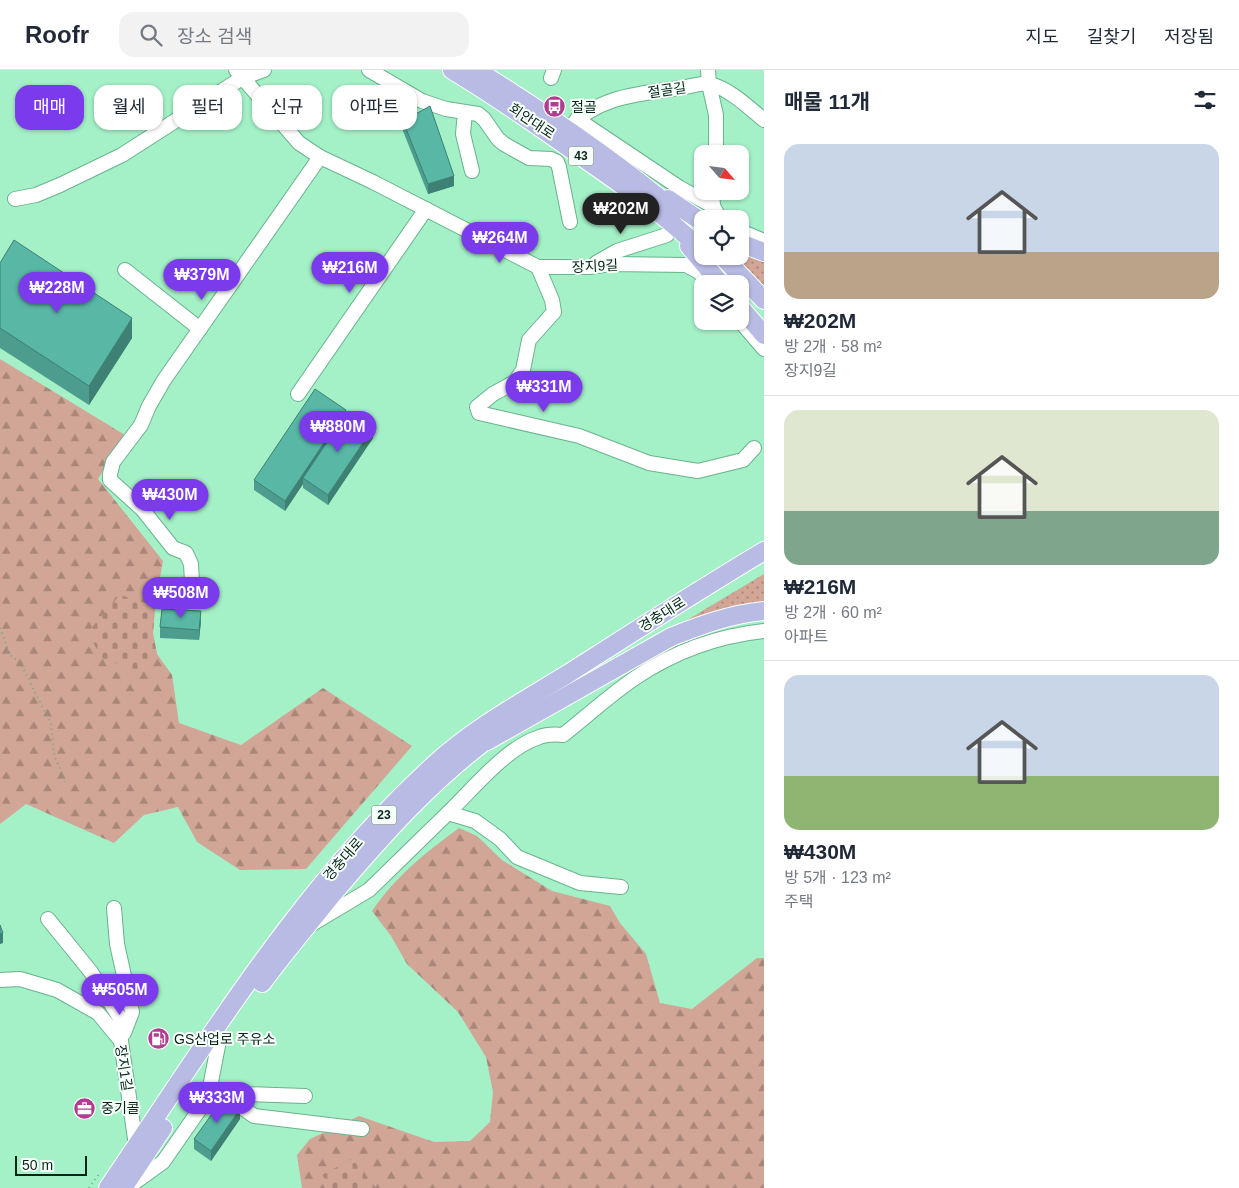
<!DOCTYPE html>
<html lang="ko">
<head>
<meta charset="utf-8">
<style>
  body { margin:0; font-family:Arial,"Noto Sans KR",sans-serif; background:#f2f2f3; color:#1f2937; height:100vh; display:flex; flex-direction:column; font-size:19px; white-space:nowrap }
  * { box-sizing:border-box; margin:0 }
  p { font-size:16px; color:#747a83 }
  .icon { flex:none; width:28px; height:28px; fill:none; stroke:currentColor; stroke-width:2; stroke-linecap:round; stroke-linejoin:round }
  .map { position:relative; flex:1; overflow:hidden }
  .details { display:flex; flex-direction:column; background:#fff; width:475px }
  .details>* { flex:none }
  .hud { position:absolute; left:15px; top:15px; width:475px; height:45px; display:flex; gap:10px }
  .needle { width:32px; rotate:118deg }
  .tools { position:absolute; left:694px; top:75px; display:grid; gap:10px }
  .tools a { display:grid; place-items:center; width:55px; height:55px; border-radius:10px; background:#fff; box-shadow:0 1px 4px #0004; font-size:25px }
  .scale { position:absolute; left:15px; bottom:12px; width:72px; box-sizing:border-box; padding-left:5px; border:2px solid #062517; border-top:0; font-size:14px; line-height:18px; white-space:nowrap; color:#062517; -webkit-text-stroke:4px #f8fffb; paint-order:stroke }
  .price { position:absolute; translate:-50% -42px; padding:0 11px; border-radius:18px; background:#7c3aed; color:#fff; font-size:16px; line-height:32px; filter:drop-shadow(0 1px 2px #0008) }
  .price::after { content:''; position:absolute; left:50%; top:30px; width:15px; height:11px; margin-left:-8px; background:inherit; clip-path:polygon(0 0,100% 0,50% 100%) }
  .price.current { background:#222; color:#fff }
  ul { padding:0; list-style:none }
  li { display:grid; align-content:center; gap:10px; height:265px; padding:0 20px }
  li+li { border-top:1px solid #e0e1e3 }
  li span { display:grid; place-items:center; height:155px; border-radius:15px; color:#555 }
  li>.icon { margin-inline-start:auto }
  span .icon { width:90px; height:90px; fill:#fffc; stroke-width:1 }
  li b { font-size:21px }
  h2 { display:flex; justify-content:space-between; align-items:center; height:60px; padding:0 20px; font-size:21px }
  .chip { padding:0 18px; border-radius:15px; background:#fff; box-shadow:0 1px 4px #0004; font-size:18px; line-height:45px }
  .chip.current { background:#7c3aed; color:#fff }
  header { display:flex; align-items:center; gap:30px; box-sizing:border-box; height:70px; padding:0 25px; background:#fff; border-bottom:1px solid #e0e1e3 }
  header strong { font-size:24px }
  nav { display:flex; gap:28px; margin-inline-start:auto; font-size:18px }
  .search { width:350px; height:45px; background:#f2f2f3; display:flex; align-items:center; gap:12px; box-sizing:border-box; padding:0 18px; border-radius:15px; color:#747a83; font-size:19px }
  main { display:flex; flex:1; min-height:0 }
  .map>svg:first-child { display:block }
  .grass { fill:url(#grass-dots) }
  .forest { fill:url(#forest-firs) }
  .cemetery { fill:url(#cemetery-stones) }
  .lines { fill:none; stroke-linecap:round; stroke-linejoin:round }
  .minor-casing { stroke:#69b38d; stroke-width:16 }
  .major-casing { stroke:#fff; stroke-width:20 }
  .path { stroke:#6da98a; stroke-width:2; stroke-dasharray:1 4; stroke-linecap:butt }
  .minor { stroke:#fff; stroke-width:14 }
  .major { stroke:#b8bbe3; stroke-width:18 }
  .wall { fill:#4d9d8f }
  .shaded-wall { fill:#3e8074 }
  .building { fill:#59b7a6; stroke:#3e8074 }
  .labels { text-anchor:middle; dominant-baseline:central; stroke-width:4; stroke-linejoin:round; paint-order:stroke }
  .shield { fill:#f8fffb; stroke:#4f665b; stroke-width:1 }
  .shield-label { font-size:12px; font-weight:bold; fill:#062517 }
  .street-label { font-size:14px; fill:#062517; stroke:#f8fffb }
  .poi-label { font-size:14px; fill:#062517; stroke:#f8fffb; text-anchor:start }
</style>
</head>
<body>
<header>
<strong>Roofr</strong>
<div class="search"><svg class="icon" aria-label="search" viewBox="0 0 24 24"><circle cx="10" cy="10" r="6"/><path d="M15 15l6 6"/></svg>장소 검색</div>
<nav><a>지도</a><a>길찾기</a><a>저장됨</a></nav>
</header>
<main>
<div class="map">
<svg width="764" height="1118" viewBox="0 0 764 1118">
  <defs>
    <pattern id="grass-dots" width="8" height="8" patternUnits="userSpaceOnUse" patternTransform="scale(1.25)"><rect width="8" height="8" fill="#d2a696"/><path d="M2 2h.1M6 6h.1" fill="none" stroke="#a88779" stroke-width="1.8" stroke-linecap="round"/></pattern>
    <pattern id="forest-firs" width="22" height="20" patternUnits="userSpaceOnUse" patternTransform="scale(1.25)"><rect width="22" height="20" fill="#d2a696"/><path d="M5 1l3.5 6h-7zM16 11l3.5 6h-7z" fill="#a88779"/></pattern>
    <pattern id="cemetery-stones" width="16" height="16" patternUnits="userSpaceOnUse" patternTransform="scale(1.25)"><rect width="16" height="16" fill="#d2a696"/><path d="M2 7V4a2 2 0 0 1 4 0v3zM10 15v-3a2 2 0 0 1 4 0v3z" fill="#a88779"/></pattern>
  </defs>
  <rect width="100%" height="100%" fill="#a4f0c7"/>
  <g class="grass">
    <path d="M740,176L764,185V216L735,186H740Z"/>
    <path d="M764,504V536L637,580Z"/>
  </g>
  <g class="forest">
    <path d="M0,289L125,365L98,409L163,491L155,536L153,564L157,584L172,605L179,653L241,675L323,618L412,676L306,799L240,800L197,772L178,737L144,745L114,773L26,734L0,754Z"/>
    <path d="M459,758L477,766L502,790L552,821L610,836L620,853L646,884L660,933L692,939L757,888H764V1118H302L297,1085L310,1069L359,1046L434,1072L470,1071L490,1052L493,1022L486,987L458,942L407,894L391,866L372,841C396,806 425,783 459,758Z"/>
  </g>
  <g class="cemetery">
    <path d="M120,525L155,536L153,564L157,584L136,600L103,589L87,563Z"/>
    <path d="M352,1089L376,1118H332L322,1105Z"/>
  </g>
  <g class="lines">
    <defs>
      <g id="minor">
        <path d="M369,0L422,31L446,39L478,44L484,49L498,69L504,74L529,88L551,89L557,92L559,97L570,152"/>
        <path d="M708,0L709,14L716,45V84"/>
        <path d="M551,8L554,0"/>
        <path d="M465,42L463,64L472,101"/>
        <path d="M577,49L680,118L713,136"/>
        <path d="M568,59C598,26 638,24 680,18C689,17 702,12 710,14C730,19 748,37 764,50"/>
        <path d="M320,87L373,112L538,197H589L611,194L686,195L699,202L709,214"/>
        <path d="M712,121L713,136L720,149"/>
        <path d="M15,129L36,125L60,115L122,85L242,8L264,0"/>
        <path d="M740,161L764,171"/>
        <path d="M596,193L617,181L667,165"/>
        <path d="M538,197L552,230L554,242L529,270L523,300L515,312L493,324L477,337L479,343L579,366L649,393L698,401L743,390L754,378"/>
        <path d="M125,200L200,259"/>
        <path d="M740,251L764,279"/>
        <path d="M298,324L426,139"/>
        <path d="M192,512L191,494L186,483L173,478L142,439L110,410V404L113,392L141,355L149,336L164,310L320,87L299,73L236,0"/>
        <path d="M448,743C471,721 506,678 537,668C546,664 554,664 563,665C587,646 610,625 635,608C675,581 717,566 764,561"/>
        <path d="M114,838L117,874L132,942L124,963"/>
        <path d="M48,849L91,902L120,948L121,971"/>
        <path d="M312,854L369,820L448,743L475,751L500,769L517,787L580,813L621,817"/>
        <path d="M0,910L20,909L57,920L98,943L121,971L136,1076"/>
        <path d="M210,1017L229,1028L243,1024L305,1026"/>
        <path d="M229,1028L254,1046L362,1059"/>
        <path d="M127,1118L163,1092L202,1036L210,1017L218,976"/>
      </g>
      <g id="major">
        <path d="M452,0C497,27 540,57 582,87C624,116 666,145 702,181"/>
        <path d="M476,0C545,43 612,88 675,141"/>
        <path d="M668,129L702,152"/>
        <path d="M740,173L764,182"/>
        <path d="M689,176L721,214"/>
        <path d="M722,186L764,230"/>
        <path d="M740,237L764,265"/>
        <path d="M487,671L671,567C701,555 731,544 764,541"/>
        <path d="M262,913C284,883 308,855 331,826C381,767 433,708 496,663"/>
        <path d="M108,1118C208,971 302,815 435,694C474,658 522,632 566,605C632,563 697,521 764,481"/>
        <path d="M123,1118L163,1058"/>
      </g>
    </defs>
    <use href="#minor" class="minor-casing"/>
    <use href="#major" class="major-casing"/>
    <g class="path">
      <path d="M0,558L10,585L20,592L51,654L54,684L65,712"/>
      <path d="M89,1118L99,1104"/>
    </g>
    <use href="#minor" class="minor"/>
    <use href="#major" class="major"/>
  </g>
  <g class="wall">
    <path d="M403,51L454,116L428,124L403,61Z"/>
    <path d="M0,193L132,268L89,335L0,278Z"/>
    <path d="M346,343L373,368L328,435L303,418V414L285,441L254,420V410Z"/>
    <path d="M201,551L199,570L160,568V557Z"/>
    <path d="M240,1049L211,1091L194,1079V1069Z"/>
  </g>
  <g class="shaded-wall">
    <path d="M454,106V116L428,124V114Z"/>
    <path d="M132,248V268L89,335V316Z"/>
    <path d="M346,340V350L303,408V414L285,441V431Z"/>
    <path d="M373,358V368L328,435V425Z"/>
    <path d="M201,541V551L199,570V560Z"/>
    <path d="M3,863V873L0,874V864Z"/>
    <path d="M240,1039V1049L211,1091V1081Z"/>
  </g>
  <g class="building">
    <path d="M430,36L454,106L428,114L403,51Z"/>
    <path d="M14,170L132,248L89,316L0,258V193Z"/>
    <path d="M315,319L346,340L285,431L254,410Z"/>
    <path d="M348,341L373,358L328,425L303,408Z"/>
    <path d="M162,539L201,541L199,560L160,557Z"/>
    <path d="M0,855L3,863L0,864Z"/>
    <path d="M224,1027L240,1039L211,1081L194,1069Z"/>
  </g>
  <defs>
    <symbol id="bus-disc" viewBox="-11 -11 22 22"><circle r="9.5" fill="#b23c92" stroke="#f8fffb"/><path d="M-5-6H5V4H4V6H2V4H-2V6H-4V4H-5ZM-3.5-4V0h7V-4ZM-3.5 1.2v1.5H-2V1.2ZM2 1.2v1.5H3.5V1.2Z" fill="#fff"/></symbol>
    <symbol id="fuel-disc" viewBox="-11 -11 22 22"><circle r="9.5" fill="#b23c92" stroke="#f8fffb"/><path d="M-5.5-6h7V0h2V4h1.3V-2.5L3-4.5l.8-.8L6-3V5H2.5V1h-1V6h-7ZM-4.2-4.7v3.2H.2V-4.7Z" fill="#fff"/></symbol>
    <symbol id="office-disc" viewBox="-11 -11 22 22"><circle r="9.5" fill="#b23c92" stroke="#f8fffb"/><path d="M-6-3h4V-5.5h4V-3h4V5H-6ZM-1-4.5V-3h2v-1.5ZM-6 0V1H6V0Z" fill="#fff"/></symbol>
  </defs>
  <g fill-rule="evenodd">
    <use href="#bus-disc" x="542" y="24" width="25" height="25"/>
    <use href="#fuel-disc" x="146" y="956" width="25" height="25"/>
    <use href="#office-disc" x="72" y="1026" width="25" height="25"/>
  </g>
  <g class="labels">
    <g class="shield">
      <rect x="568.5" y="76.5" width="25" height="19" rx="4"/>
      <rect x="371.5" y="735.5" width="25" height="19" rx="4"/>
    </g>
    <g class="shield-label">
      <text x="581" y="86">43</text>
      <text x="384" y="745">23</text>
    </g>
    <g class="street-label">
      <text transform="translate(667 20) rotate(-8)">절골길</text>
      <text transform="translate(532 51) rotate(34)">회안대로</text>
      <text transform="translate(595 196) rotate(-3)">장지9길</text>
      <text transform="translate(662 544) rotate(-32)">경충대로</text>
      <text transform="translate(343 789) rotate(-49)">경충대로</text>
      <text transform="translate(124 998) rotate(81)">장지1길</text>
    </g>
    <g class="poi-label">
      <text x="571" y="37">절골</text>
      <text x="174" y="969">GS산업로 주유소</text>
      <text x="101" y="1038">중기콜</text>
    </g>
  </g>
</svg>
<div class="tools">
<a><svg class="needle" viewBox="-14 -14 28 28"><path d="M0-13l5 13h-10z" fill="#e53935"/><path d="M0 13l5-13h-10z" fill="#747a83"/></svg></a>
<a><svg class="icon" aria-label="locate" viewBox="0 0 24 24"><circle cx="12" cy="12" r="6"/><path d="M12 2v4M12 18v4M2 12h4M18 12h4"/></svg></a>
<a><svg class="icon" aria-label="layers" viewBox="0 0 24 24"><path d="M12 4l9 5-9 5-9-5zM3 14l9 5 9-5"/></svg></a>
</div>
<div class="scale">50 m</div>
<b class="price current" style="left:621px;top:165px">₩202M</b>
<b class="price" style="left:500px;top:194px">₩264M</b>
<b class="price" style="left:350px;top:224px">₩216M</b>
<b class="price" style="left:202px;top:231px">₩379M</b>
<b class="price" style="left:57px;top:244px">₩228M</b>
<b class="price" style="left:544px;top:343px">₩331M</b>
<b class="price" style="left:338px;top:383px">₩880M</b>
<b class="price" style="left:170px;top:451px">₩430M</b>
<b class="price" style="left:181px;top:549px">₩508M</b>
<b class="price" style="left:120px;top:946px">₩505M</b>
<b class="price" style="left:217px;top:1054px">₩333M</b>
<div class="hud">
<a class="chip current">매매</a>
<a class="chip">월세</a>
<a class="chip">필터</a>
<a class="chip">신규</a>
<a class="chip">아파트</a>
</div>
</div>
<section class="details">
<h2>매물 11개<svg class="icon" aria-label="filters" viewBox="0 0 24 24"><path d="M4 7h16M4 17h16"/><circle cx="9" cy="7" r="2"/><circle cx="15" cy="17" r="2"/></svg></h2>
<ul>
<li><span style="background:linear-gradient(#c9d6e8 70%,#b9a48a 0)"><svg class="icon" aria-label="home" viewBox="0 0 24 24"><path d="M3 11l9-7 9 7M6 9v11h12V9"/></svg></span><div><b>₩202M</b><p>방 2개 · 58 m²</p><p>장지9길</p></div></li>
<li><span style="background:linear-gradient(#dfe7d0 65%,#7fa58c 0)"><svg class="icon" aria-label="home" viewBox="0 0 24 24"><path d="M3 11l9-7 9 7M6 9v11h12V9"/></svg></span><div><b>₩216M</b><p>방 2개 · 60 m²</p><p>아파트</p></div></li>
<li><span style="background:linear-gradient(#c9d6e8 65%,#8fb573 0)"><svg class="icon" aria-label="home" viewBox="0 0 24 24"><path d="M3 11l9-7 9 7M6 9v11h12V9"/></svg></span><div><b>₩430M</b><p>방 5개 · 123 m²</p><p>주택</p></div></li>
</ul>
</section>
</main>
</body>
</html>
